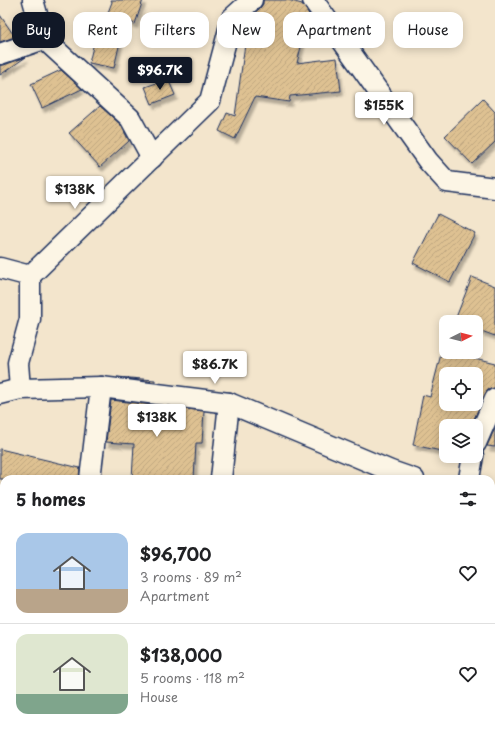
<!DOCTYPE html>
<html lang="en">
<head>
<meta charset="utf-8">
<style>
  body { margin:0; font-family:"Playpen Sans",sans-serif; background:#f2f2f2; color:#202124; height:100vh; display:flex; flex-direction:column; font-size:15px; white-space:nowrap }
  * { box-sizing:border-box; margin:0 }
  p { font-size:13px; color:#757577 }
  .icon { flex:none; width:22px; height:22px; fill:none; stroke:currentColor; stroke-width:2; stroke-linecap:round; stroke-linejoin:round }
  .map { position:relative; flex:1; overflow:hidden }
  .sheet { position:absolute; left:0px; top:475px; width:495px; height:256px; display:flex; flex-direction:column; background:#fff; border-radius:12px 12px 0 0; box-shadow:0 2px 10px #0003 }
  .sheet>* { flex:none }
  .banner { position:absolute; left:12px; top:12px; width:471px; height:36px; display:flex; gap:8px }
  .needle { width:26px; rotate:84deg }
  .fabs { position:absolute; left:439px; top:315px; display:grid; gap:8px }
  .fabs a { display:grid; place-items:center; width:44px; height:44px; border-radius:8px; background:#fff; box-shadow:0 2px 10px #0003; font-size:20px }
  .price { position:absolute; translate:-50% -34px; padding:0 9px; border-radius:4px; background:#fff; color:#222; font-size:13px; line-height:26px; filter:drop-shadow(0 1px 2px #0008) }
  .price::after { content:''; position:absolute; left:50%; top:24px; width:12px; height:9px; margin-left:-6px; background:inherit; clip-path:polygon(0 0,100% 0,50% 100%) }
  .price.selected { background:#111827; color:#fff }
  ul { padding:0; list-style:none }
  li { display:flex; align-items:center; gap:12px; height:100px; padding:0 16px }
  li+li { border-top:1px solid #e0e0e0 }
  li span { display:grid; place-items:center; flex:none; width:112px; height:80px; border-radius:12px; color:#555 }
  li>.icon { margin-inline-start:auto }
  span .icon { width:48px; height:48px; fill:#fffc; stroke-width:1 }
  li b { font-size:17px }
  h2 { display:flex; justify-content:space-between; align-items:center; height:48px; padding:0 16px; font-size:17px }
  .pill { padding:0 14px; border-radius:12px; background:#fff; box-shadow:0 2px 10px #0003; font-size:14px; line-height:36px }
  .pill.selected { background:#111827; color:#fff }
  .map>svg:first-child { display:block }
  .building { fill:url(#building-hatch); stroke:#1b2f5e; fill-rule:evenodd; filter:url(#shadow) }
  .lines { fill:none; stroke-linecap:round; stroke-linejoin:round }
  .minor-casing { stroke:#1b2f5e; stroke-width:23 }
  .minor { stroke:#fcf5e5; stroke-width:20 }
</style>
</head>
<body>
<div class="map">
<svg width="495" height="731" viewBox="0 0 495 731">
  <defs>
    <pattern id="building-hatch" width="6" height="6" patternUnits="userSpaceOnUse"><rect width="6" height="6" fill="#dec192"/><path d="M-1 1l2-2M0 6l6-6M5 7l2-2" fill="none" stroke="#bea680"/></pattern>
    <filter id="shadow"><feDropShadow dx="2.5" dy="4.5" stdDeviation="1" flood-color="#0004"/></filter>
  </defs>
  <rect width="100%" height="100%" fill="#f3e5cc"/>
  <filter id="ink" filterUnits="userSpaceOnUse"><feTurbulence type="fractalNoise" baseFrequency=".025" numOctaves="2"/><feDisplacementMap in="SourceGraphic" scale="8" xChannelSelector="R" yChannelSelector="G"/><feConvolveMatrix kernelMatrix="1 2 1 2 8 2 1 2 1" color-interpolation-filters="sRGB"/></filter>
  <g filter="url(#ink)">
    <g class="building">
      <path d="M111,0H143L135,24L125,20L114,68L89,63L98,26L102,28L112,2Z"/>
      <path d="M263,0H288L302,4L309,14L297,63L337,58L341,91L290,96L289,102L255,97L235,139L219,131L227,113L235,116L246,37L239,35L242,24L260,8L263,4Z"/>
      <path d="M0,15L15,37L0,42Z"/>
      <path d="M26,57L0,75V65H4Z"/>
      <path d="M61,70L82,89L42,108L31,84Z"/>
      <path d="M168,79L175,95L152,104L145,87Z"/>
      <path d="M483,99L495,112V142L472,164L445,136Z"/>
      <path d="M100,106L121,125L129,141L100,167L69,133Z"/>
      <path d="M438,214L475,233L450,282L413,263Z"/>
      <path d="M472,277L495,286V336L476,329V322H459L455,320Z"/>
      <path d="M442,350L446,351V352H450L495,363V388L488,390L485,394L471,426H446V452L413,445L423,395L430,397ZM446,374H476V404H446Z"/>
      <path d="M117,377L155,380V382Z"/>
      <path d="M111,400L204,411L202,443H196L194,479H132L134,444L106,442Z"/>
      <path d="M495,428V447L487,446Z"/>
      <path d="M0,449L80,468L79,479H0Z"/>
    </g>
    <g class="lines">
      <defs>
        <g id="minor">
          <path d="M33,0L44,39L130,118L152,158"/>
          <path d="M313,0L428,161L447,182L495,188"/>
          <path d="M0,54L44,39"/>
          <path d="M0,268L30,276L210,101L232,18L252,0"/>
          <path d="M20,389L18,363L30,319V276"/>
          <path d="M0,394L20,389L101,387L229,403L391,471L414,479"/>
          <path d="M476,443L495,399"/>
          <path d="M90,479L101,387"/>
          <path d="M221,479L229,403"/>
          <path d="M469,479L473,456"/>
          <path d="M214,727V731"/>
          <path d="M488,727V731"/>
          <path d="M25,731L26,727"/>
          <path d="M379,731V727"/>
        </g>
      </defs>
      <use href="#minor" class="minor-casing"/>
      <use href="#minor" class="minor"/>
    </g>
  </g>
</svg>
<div class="fabs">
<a><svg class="needle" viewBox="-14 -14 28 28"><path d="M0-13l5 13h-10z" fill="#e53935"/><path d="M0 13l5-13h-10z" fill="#757577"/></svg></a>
<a><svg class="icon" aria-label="locate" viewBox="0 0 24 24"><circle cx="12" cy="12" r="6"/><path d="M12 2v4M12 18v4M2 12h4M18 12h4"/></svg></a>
<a><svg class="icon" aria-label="layers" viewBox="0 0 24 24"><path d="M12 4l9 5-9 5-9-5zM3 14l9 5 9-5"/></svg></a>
</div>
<b class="price selected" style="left:160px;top:91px">$96.7K</b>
<b class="price" style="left:384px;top:126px">$155K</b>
<b class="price" style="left:75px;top:210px">$138K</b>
<b class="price" style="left:215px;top:385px">$86.7K</b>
<b class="price" style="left:157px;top:438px">$138K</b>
<div class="banner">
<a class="pill selected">Buy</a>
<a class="pill">Rent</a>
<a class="pill">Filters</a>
<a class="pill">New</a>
<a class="pill">Apartment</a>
<a class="pill">House</a>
</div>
<section class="sheet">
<h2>5 homes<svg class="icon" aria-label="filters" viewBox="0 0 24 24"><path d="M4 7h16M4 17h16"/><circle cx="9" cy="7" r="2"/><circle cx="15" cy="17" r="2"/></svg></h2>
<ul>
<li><span style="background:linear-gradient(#a9c7e8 70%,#b9a48a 0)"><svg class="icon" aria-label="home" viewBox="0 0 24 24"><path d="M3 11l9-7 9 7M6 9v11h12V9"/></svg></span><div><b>$96,700</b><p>3 rooms · 89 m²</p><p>Apartment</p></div><svg class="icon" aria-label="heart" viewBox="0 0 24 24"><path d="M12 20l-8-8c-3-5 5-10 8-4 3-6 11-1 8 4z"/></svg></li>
<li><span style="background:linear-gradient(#dfe7d0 75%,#7fa58c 0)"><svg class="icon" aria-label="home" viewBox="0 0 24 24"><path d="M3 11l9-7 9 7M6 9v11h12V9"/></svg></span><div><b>$138,000</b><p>5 rooms · 118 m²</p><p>House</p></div><svg class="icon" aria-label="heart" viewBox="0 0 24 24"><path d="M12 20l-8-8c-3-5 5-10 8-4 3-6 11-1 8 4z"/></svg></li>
</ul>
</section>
</div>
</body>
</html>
